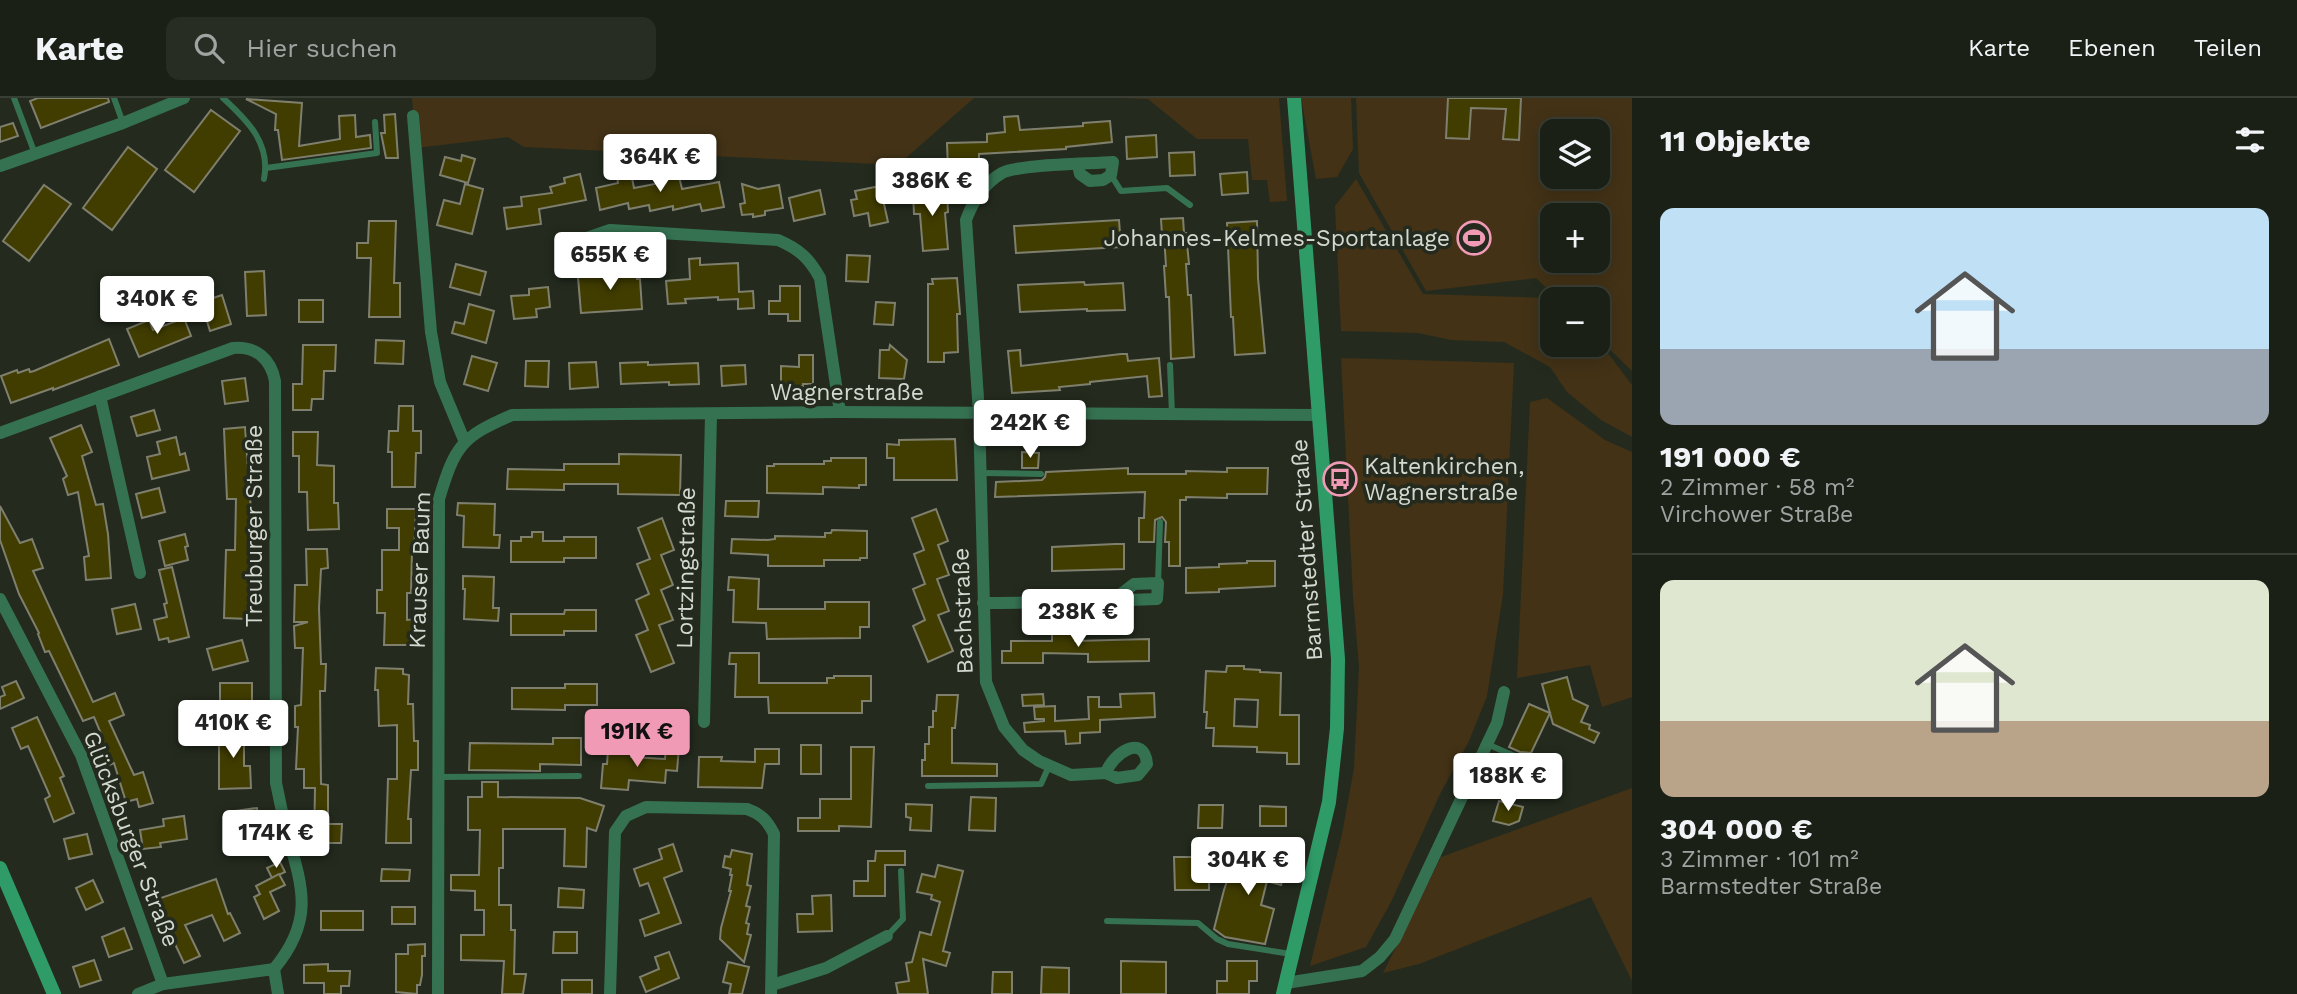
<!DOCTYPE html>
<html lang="de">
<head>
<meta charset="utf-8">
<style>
  body { margin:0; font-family:"Work Sans",sans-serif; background:#282d23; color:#f1f3f6; height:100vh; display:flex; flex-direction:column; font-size:26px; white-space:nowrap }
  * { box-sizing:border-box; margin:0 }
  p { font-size:23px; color:#a0a3a1 }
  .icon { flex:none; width:38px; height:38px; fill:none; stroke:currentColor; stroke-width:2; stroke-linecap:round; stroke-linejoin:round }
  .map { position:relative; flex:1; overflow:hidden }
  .side { display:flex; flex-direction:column; background:#1b2016; width:665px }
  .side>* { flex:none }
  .fabs { position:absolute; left:1540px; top:21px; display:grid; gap:14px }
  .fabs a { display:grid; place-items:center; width:70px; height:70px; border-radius:14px; background:#1b2016; box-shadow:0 4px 18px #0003,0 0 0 2px #393e35; font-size:35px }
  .price { position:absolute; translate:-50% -60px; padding:0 16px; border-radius:7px; background:#fff; color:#222; font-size:23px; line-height:46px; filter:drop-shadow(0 2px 4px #0008) }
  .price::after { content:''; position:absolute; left:50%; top:42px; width:21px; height:16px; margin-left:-10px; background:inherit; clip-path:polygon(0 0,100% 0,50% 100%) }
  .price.current { background:#f09ab6; color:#111 }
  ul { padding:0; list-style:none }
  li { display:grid; align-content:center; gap:14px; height:371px; padding:0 28px }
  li+li { border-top:2px solid #393e35 }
  li span { display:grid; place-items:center; height:217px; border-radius:14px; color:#555 }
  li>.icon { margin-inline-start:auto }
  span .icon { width:126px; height:126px; fill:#fffc; stroke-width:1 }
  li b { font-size:30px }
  h2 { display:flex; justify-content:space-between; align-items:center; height:84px; padding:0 28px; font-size:30px }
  header { display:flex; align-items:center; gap:42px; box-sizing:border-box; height:98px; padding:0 35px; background:#1b2016; border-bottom:2px solid #393e35 }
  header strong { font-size:33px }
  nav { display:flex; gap:38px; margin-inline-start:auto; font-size:24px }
  .search { width:490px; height:63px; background:#282d23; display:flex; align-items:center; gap:18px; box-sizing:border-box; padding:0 24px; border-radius:14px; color:#a0a3a1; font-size:26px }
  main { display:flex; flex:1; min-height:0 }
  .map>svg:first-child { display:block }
  .green { fill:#433216; fill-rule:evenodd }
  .building { fill:#413d00; stroke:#7f7f6e; stroke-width:2; fill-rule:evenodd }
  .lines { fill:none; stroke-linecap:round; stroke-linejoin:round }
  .lane { stroke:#357252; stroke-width:6 }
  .street { stroke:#357252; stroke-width:12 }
  .secondary { stroke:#2f9c68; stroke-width:14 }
  .labels { text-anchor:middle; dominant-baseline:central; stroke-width:7; stroke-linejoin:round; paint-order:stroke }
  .poi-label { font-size:23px; fill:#d3d8d0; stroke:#242b1e; text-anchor:end }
  .street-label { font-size:23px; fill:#d3d8d0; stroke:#242b1e }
</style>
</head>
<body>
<header>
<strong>Karte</strong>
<div class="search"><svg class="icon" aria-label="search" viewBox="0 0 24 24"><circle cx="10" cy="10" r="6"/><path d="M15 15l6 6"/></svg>Hier suchen</div>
<nav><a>Karte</a><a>Ebenen</a><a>Teilen</a></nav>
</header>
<main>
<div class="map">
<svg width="1632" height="896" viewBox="0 0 1632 896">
  <rect width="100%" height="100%" fill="#242b1e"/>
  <g class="green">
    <path d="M412,0H974L898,67L524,49L508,39L416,50Z"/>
    <path d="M1118,0H1279L1287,103L1270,104L1267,82H1252L1248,41H1197L1148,1Z"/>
    <path d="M1301,0H1351L1353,51L1337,79L1316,81Z"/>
    <path d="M1356,0H1632V273L1598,240V201H1558L1536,180L1426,193L1359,75ZM1552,33H1598V79H1552ZM1552,117H1598V163H1552Z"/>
    <path d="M1356,81L1423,196L1547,200L1552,206V247H1590L1607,254L1632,287V339L1601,322L1567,294L1550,269L1504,244L1451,242L1418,235L1341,233L1335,108Z"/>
    <path d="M1341,260L1514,265L1503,496L1487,598L1469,643L1440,696L1391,804L1366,849L1310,868L1342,736L1354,670L1359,569L1353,498Z"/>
    <path d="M1547,300L1605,342L1632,354V599L1602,609L1590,567L1517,580L1530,304Z"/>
    <path d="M1632,690V883L1591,799L1419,866L1383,875L1441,759Z"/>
  </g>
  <g class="building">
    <path d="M38,0H108L109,4L41,30L30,3Z"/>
    <path d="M1448,0H1521L1519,42L1503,41L1506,11L1471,10L1469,41L1446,40Z"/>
    <path d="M246,1L302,5L299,48L340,41L339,18L355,17L356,39L370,37L371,50L282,62L278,32H275L276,16Z"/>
    <path d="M211,12L240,33L194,94L165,72Z"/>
    <path d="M395,16L398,60H386L381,35H385L384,17Z"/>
    <path d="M1018,18L1020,32L1083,28V25L1110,23L1112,44L1066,49V51L979,56V70L948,71L947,45L987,44V36L1005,34L1004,19Z"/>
    <path d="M13,25L18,38L0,44V29Z"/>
    <path d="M1156,37L1157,59L1127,61L1126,39Z"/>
    <path d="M128,49L157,71L112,132L83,110Z"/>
    <path d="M1194,54L1195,77L1170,78L1169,55Z"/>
    <path d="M462,57L475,61L468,85L440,77L445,59L461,63Z"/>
    <path d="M678,74L682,91L719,84L724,109L702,113L700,106L673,112V108L650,113L649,107L629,111L628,105L600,112L596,90L618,85L617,78L631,75L634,90L660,85L659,78Z"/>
    <path d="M1247,74L1248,95L1222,97L1220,76Z"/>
    <path d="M580,76L586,102L539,111L541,126L507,131L504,110L522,108L521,99L552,95L550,89L565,85L564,80Z"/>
    <path d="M465,86L483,91L472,136L437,127L444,102L460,106Z"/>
    <path d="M742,86L758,91L779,87L783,110L765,113V117L753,119V116L742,117L740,106L745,105Z"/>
    <path d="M44,87L71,106L29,163L3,143Z"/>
    <path d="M880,88L888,124L870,128L868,115L854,118L851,102L857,101L855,93Z"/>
    <path d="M820,92L825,116L794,123L789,100Z"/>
    <path d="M947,92L948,114L945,115L948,151L923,153L920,116H914L913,94Z"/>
    <path d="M1183,120L1184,135H1186L1189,166H1186L1188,197H1191L1194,259L1171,261L1169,199H1166L1164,168H1166L1164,137H1162L1161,121Z"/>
    <path d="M1119,122L1121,149L1016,155L1014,128Z"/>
    <path d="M369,123H396L394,185H400V219H369L371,160H357V145H368Z"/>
    <path d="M1257,123L1258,180L1265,255L1235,257L1233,219H1231L1227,125Z"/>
    <path d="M847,157L870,158L868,184L846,183Z"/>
    <path d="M700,160V167L738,165L739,194L753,193L754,210L738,211V201L718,202V199L685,201L686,205L668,206L666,183L690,181L689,161Z"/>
    <path d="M456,166L486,174L480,197L450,189Z"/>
    <path d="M626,172L628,174H636L637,181H640L642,211L581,215L578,179Z"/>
    <path d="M264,173L266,217L247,218L245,174Z"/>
    <path d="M957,180L960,216H957L958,254L944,255V264H928V186H933L932,181Z"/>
    <path d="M1084,184L1085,187L1123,185L1125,212L1087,213V211L1020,214L1018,187Z"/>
    <path d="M780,188H800V223H788V216H769V203H780Z"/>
    <path d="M548,189L550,209L536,211L537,219L514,221L511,198L529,197V191Z"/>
    <path d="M222,197L231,226L210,233L201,204Z"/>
    <rect x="299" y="202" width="24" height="22"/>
    <path d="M876,204L895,205L893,227L874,226Z"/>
    <path d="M469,206L494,213L486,245L452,235L455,224L464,226Z"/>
    <path d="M184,220L191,238L139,259L127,231L149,222L153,232Z"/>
    <path d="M109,241L119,267L53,292V290L11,305L1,278L17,272L18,275L29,271L30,274L34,273Z"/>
    <path d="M376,242L404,243L403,266L375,265Z"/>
    <path d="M303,247H336L335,273H324L323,301H312L311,312H293V286H302Z"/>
    <path d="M890,247L907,262L904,281L879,280L880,252H889Z"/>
    <path d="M1020,252L1021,268L1121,256H1127L1128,263L1159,260L1162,298L1149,299L1147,278L1090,284V286L1059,289L1060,292L1012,295L1008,253Z"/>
    <path d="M799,257H813V286H803V288H781V268L799,269Z"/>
    <path d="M472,258L497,265L488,293L464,286Z"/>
    <path d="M526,263H549L548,289L525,288Z"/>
    <path d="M596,264L598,289L570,291L569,265Z"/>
    <path d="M648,264V267L698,265L699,286L669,287V284L621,286L620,265Z"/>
    <path d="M745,267L746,286L722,288L721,268Z"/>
    <path d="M245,280L248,303L225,306L222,283Z"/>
    <path d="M399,308H413V333H421V355H416L415,389H392V354H388L389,333H398Z"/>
    <path d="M154,312L160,332L137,338L131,319Z"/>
    <path d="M81,327L92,354L82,358L96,407L103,406L108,436L111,480L86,482L84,459L89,458L78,394L68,397L63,381L67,378L50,340Z"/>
    <path d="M245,329L251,413L250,454H253L249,521L224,520L226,452H235L236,401H227L224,331Z"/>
    <path d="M293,334H318L317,367L334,368V405H338L339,431L308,432L307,394H299V358H293Z"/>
    <path d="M176,339L180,357L185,355L189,372L152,381L147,359L160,356L157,344Z"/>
    <path d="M955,341L957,382H894V360H887V346L899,347V342Z"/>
    <path d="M1022,354L1039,355L1038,370H1022Z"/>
    <path d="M619,356L681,357L680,397L618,396V386H564V392L507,391L508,371L564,372V366H619Z"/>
    <path d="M831,360H866V387H859V390L823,389V396L767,395V368H774V366H824V363H831Z"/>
    <path d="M1128,370V376H1186V373L1227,374V370H1268L1267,396H1227V400L1186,399V402H1180V468H1169V444H1165L1166,424L1162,419L1155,422L1154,444H1139V420H1144L1145,394L995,399L996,384L1042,382L1045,379L1046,374Z"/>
    <path d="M159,390L165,414L142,420L136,396Z"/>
    <path d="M726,403H759L758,419L725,418Z"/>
    <path d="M458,405L495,406L494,437H500L499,450L463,449L464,418L457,417Z"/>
    <path d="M0,408L20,445L32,441L43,470L33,473L93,604L115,595L124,617L109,623L134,677L143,674L153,705L139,709L137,701L126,704L114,665L105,669L93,643L102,638L94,619L83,623L49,553L45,554L38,536L39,535L19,496L0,442Z"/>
    <path d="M387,411H416L414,454L412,453L411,495H407V522L416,521L415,547H384L385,515H377V492H382V452H399V430H387Z"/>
    <path d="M936,411L948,443L938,447L949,477L937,481L949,513L938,517L953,553L928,564L913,528L925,522L913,491L925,486L914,456L924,452L912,420Z"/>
    <path d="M662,420L674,452L661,457L673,487L661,492L673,522L659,527L674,565L651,574L636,537L648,532L636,502L649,496L637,466L650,461L638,430Z"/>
    <path d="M832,432L867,433V460H860V462H824V468H768V457L731,455L732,441L768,442L775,441V438L825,439V435H831Z"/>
    <path d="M532,434H543V443H564V439H596V460H564V464H511V443H521V439H532Z"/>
    <path d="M185,436L188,448L185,449L188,462L165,468L159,443Z"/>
    <path d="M1115,446H1124V471L1052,473V449Z"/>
    <path d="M306,451H327L328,470L321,471L319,510L321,566H326L325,593H320L321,686L328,687V726H342L341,745H314L315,690H304V671H296L298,629H295V608L301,607L303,550H295L294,528L308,524H294L295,487H307Z"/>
    <path d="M1247,463H1275V488L1219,491V494L1186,495V470L1219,469V466L1247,465Z"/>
    <path d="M172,469L189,539L169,544L168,540L159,542L154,522L167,519L164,506L167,505L159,472Z"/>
    <path d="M463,478L494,479L493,510H499L498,523L464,521L465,491H463Z"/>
    <path d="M729,479L759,481L758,511H825V504H869V529H860V540L767,541L766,525L733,524L734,492H728Z"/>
    <path d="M135,506L141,531L117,536L112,511Z"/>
    <path d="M565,512H596V533H564V537H511V516H564Z"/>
    <path d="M1052,533L1076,534L1075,543L1149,541V563L1088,564V556L1043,555V565H1002V553H1011V543H1052Z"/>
    <path d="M242,542L248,563L213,572L207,551Z"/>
    <path d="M730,555H759V585H827V580H834V578H871V603H862V615H769L768,599H735L736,566H729Z"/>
    <path d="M1227,568H1244V571L1260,572V574L1281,575L1280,617H1299V666H1287V655L1257,654V649L1213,648L1214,630H1206L1207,614H1204L1206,573L1226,574ZM1235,601L1258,602L1257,629L1234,628Z"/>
    <path d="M376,570L403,571V576L409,577L408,606H413L414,643H418V672H411L408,721H411V745H386L388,681H397V627L379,628L378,592H375Z"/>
    <path d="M1567,579L1573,601L1588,608L1581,624L1590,627L1589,631L1599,635L1594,645L1553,626L1542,586Z"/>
    <path d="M16,583L24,600L0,611V599L5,597L2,589Z"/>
    <rect x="220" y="585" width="32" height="18"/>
    <path d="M565,586H597V607H565V612L512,611V590H565Z"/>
    <path d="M1154,595L1155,619L1100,622V634L1080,635V645L1066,646L1065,633L1025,634L1024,625L1044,623V621H1035L1034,609L1055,608V623L1089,621L1088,599H1099V609H1121L1120,596Z"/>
    <path d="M1043,596L1044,607L1023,608L1022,597Z"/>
    <path d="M937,597H958L955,630H952V665L997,666V678H922V662H925V646H929V629H933V613H936Z"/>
    <path d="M1529,606L1550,615L1531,655L1520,654L1509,649Z"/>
    <path d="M37,619L64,678L60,680L74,715L54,724L45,701L50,698L28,648L21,651L12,630Z"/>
    <path d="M219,630L244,631V668H250L251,690L219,691Z"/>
    <path d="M553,640H581V667L540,666V673L469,672L470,645L553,646Z"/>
    <rect x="801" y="647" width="20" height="29"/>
    <path d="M666,648L679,649L677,673L666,672L665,685L629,682L628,692L601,690L603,666H607L608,652L631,654V659L665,661Z"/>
    <path d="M851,649H874L871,729L839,728V733H798V720H820V701H851Z"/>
    <path d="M755,651H779V666H765L762,690L698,689L699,659H722L721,663L755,664Z"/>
    <path d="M1501,659L1517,665L1526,666L1525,670L1534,674L1526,691L1493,676Z"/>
    <path d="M482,684H498V699L580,700L604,708L596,733L587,730L586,769L564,768L565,731H503V770H499V807H511V832H515L514,876H526L523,896H502L504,863L461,862V837H484V812H475V793L451,792V777H479L480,732H468V699H482Z"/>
    <path d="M971,699L996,700L995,733L969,732Z"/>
    <path d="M1499,703L1523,709L1519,723L1509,727L1493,723Z"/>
    <path d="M906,706L932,707L931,733L910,732L911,720L906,719Z"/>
    <path d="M1199,707H1223L1222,730H1198Z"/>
    <path d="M1260,708L1286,709V728H1260Z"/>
    <path d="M257,710L260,734L231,738L227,714Z"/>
    <path d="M184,718L187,741L160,745L161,749L143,751L140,732L164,728L163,721Z"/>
    <path d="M87,736L92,756L69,761L64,741Z"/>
    <path d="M673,746L682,773L664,780L681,825L645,838L640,822L659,815L648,785L640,788L634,771L662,761L659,751Z"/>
    <path d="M1239,748L1287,766L1281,787L1267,783L1261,807L1274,811L1265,846L1225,839L1214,831L1224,792Z"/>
    <path d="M732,752L752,756L747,787L751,788L746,808L750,809L746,825L749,826L747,836L751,837L744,864L720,841L721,830L731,793H729L732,777H730L731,771L723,769L725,758L730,759Z"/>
    <path d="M876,753H905V767H885V798H854V783H868V763H875Z"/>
    <path d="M1174,759H1209V792H1175Z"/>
    <path d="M280,764L285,774L272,780L267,770Z"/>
    <path d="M938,767L963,773L943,853L950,855L946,868L923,861L928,896H898L896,885L909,883L906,865L912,864L920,834L931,837L940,804L931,801L932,797L917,794L922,776L935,779Z"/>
    <path d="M382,771L410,772L409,783H381Z"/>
    <path d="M279,776L285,787L270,794L279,813L264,821L254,799L260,796L256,788Z"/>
    <path d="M216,781L228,816L230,815L240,835L224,843L212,817L185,827L200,858L184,865L166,827L158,831L152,818L157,816L152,803Z"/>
    <path d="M93,782L103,804L86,812L76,790Z"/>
    <path d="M559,790L584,792L583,810L558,809Z"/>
    <path d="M831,797L832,833L798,834L797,816H813L812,798Z"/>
    <rect x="392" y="809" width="23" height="17"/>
    <rect x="321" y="813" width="42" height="19"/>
    <path d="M124,830L132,851L109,859L102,839Z"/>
    <path d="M554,834H577V855H553Z"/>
    <path d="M425,846V858H422V877L420,887H417V896L396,894V856H408V847Z"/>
    <path d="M669,854L679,880L646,894L640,879L659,871L655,859Z"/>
    <path d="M94,862L101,882L80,889L73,869Z"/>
    <path d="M1121,863L1166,864V896H1121Z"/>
    <path d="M1227,863H1257V883H1249V896H1217V883H1227Z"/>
    <path d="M728,864L749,869L742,896H729L731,886L723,884Z"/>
    <path d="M328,866V873H350L349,888H341V896H324V885H304V867Z"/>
    <path d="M1042,869L1069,870V896H1041Z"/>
    <path d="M993,874H1012V896H992Z"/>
    <rect x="562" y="882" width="30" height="14"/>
  </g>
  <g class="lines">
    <g class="lane">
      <path d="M14,0L35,56"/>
      <path d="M114,0L123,25"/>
      <path d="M223,0C247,22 271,45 264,81"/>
      <path d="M266,70L377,55L375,24"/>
      <path d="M1111,77L1121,93L1167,90L1190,107"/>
      <path d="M1170,267L1172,316"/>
      <path d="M981,375L1041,376"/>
      <path d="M1158,485L1160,424"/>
      <path d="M1487,646L1519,660L1552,661"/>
      <path d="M439,679L579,678"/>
      <path d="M928,688L1041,686L1049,668"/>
      <path d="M1107,823L1198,825L1217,841L1228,846L1291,856"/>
      <path d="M887,838L903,821L901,773"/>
    </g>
    <g class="street">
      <path d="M413,18L431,234L440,284L464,342"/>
      <path d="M1078,67L1080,76L1090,83L1103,82L1111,77L1113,64C1090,66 1019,66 1002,75C983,86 973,103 966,122L979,315L986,584L1004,629L1023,652L1039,663L1071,677L1106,675L1117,680L1138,677L1147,666C1144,634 1112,656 1106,675"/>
      <path d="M0,68L123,25L184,0"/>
      <path d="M578,143L610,132L778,142C799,151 809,160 820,180L840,314"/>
      <path d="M100,298L140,475"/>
      <path d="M0,335L233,250C256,248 271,261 275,283L276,685C280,703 283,721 288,739C304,793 313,824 274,871"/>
      <path d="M0,501L81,657L163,886"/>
      <path d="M983,505C1041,505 1099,503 1157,501L1158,485L1134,486L1112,503"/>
      <path d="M704,624L711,317"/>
      <path d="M1286,885L1362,873L1380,859L1395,841L1497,625L1504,594"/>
      <path d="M772,887L826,870L887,838"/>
      <path d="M138,896L163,886L274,871L278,896"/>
      <path d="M438,896L439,401C455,348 461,339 512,317L840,314L1320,317"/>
      <path d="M610,896L615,734L626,718L646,709L747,711C761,716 767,722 774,736L771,896"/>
    </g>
    <g class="secondary">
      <path d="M0,770L54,896"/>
      <path d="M1283,896L1329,704L1337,630L1338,561L1294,0"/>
    </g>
  </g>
  <defs>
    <symbol id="stadium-ring" viewBox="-11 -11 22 22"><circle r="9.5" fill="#242b1e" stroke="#f09ab6" stroke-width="1.5"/><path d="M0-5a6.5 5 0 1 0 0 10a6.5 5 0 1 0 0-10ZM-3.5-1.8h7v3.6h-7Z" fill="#f09ab6"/></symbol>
    <symbol id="bus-ring" viewBox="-11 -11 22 22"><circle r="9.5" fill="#242b1e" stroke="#f09ab6" stroke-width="1.5"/><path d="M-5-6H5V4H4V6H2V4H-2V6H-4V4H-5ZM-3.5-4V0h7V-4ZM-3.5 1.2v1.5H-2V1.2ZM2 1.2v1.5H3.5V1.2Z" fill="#f09ab6"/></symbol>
  </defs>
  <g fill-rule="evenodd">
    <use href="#stadium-ring" x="1455" y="121" width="38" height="38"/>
    <use href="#bus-ring" x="1321" y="362" width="38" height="38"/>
  </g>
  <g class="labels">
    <g class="poi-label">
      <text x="1450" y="140">Johannes-Kelmes-Sportanlage</text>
      <text x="1364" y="368" text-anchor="start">Kaltenkirchen,<tspan x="1364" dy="26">Wagnerstraße</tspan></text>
    </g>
    <g class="street-label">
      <text x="847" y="294">Wagnerstraße</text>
      <text transform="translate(254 428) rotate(-90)">Treuburger Straße</text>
      <text transform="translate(1307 452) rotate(-94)">Barmstedter Straße</text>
      <text transform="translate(686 470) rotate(-89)">Lortzingstraße</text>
      <text transform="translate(420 472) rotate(-88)">Krauser Baum</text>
      <text transform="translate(963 513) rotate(-92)">Bachstraße</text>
      <text transform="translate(131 741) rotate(69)">Glücksburger Straße</text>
    </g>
  </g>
</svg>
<div class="fabs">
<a><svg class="icon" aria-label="layers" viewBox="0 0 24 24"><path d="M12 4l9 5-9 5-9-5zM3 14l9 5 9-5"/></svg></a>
<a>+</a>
<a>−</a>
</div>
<b class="price" style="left:660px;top:96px">364K €</b>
<b class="price" style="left:932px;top:120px">386K €</b>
<b class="price" style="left:610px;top:194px">655K €</b>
<b class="price" style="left:157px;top:238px">340K €</b>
<b class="price" style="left:1030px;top:362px">242K €</b>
<b class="price" style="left:1078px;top:551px">238K €</b>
<b class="price" style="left:233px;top:662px">410K €</b>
<b class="price current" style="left:637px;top:671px">191K €</b>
<b class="price" style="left:1508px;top:715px">188K €</b>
<b class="price" style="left:276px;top:772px">174K €</b>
<b class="price" style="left:1248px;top:799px">304K €</b>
</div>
<section class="side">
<h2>11 Objekte<svg class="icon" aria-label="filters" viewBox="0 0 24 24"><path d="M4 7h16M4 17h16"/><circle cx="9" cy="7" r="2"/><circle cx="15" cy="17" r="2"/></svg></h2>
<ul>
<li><span style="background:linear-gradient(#bfe0f5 65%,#9aa5b1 0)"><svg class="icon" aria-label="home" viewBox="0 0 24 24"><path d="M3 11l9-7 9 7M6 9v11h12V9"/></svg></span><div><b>191 000 €</b><p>2 Zimmer · 58 m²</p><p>Virchower Straße</p></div></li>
<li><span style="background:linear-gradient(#dfe7d0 65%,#b9a48a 0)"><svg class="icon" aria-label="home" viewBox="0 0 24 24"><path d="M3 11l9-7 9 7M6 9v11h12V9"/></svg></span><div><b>304 000 €</b><p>3 Zimmer · 101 m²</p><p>Barmstedter Straße</p></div></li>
</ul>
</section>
</main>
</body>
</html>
